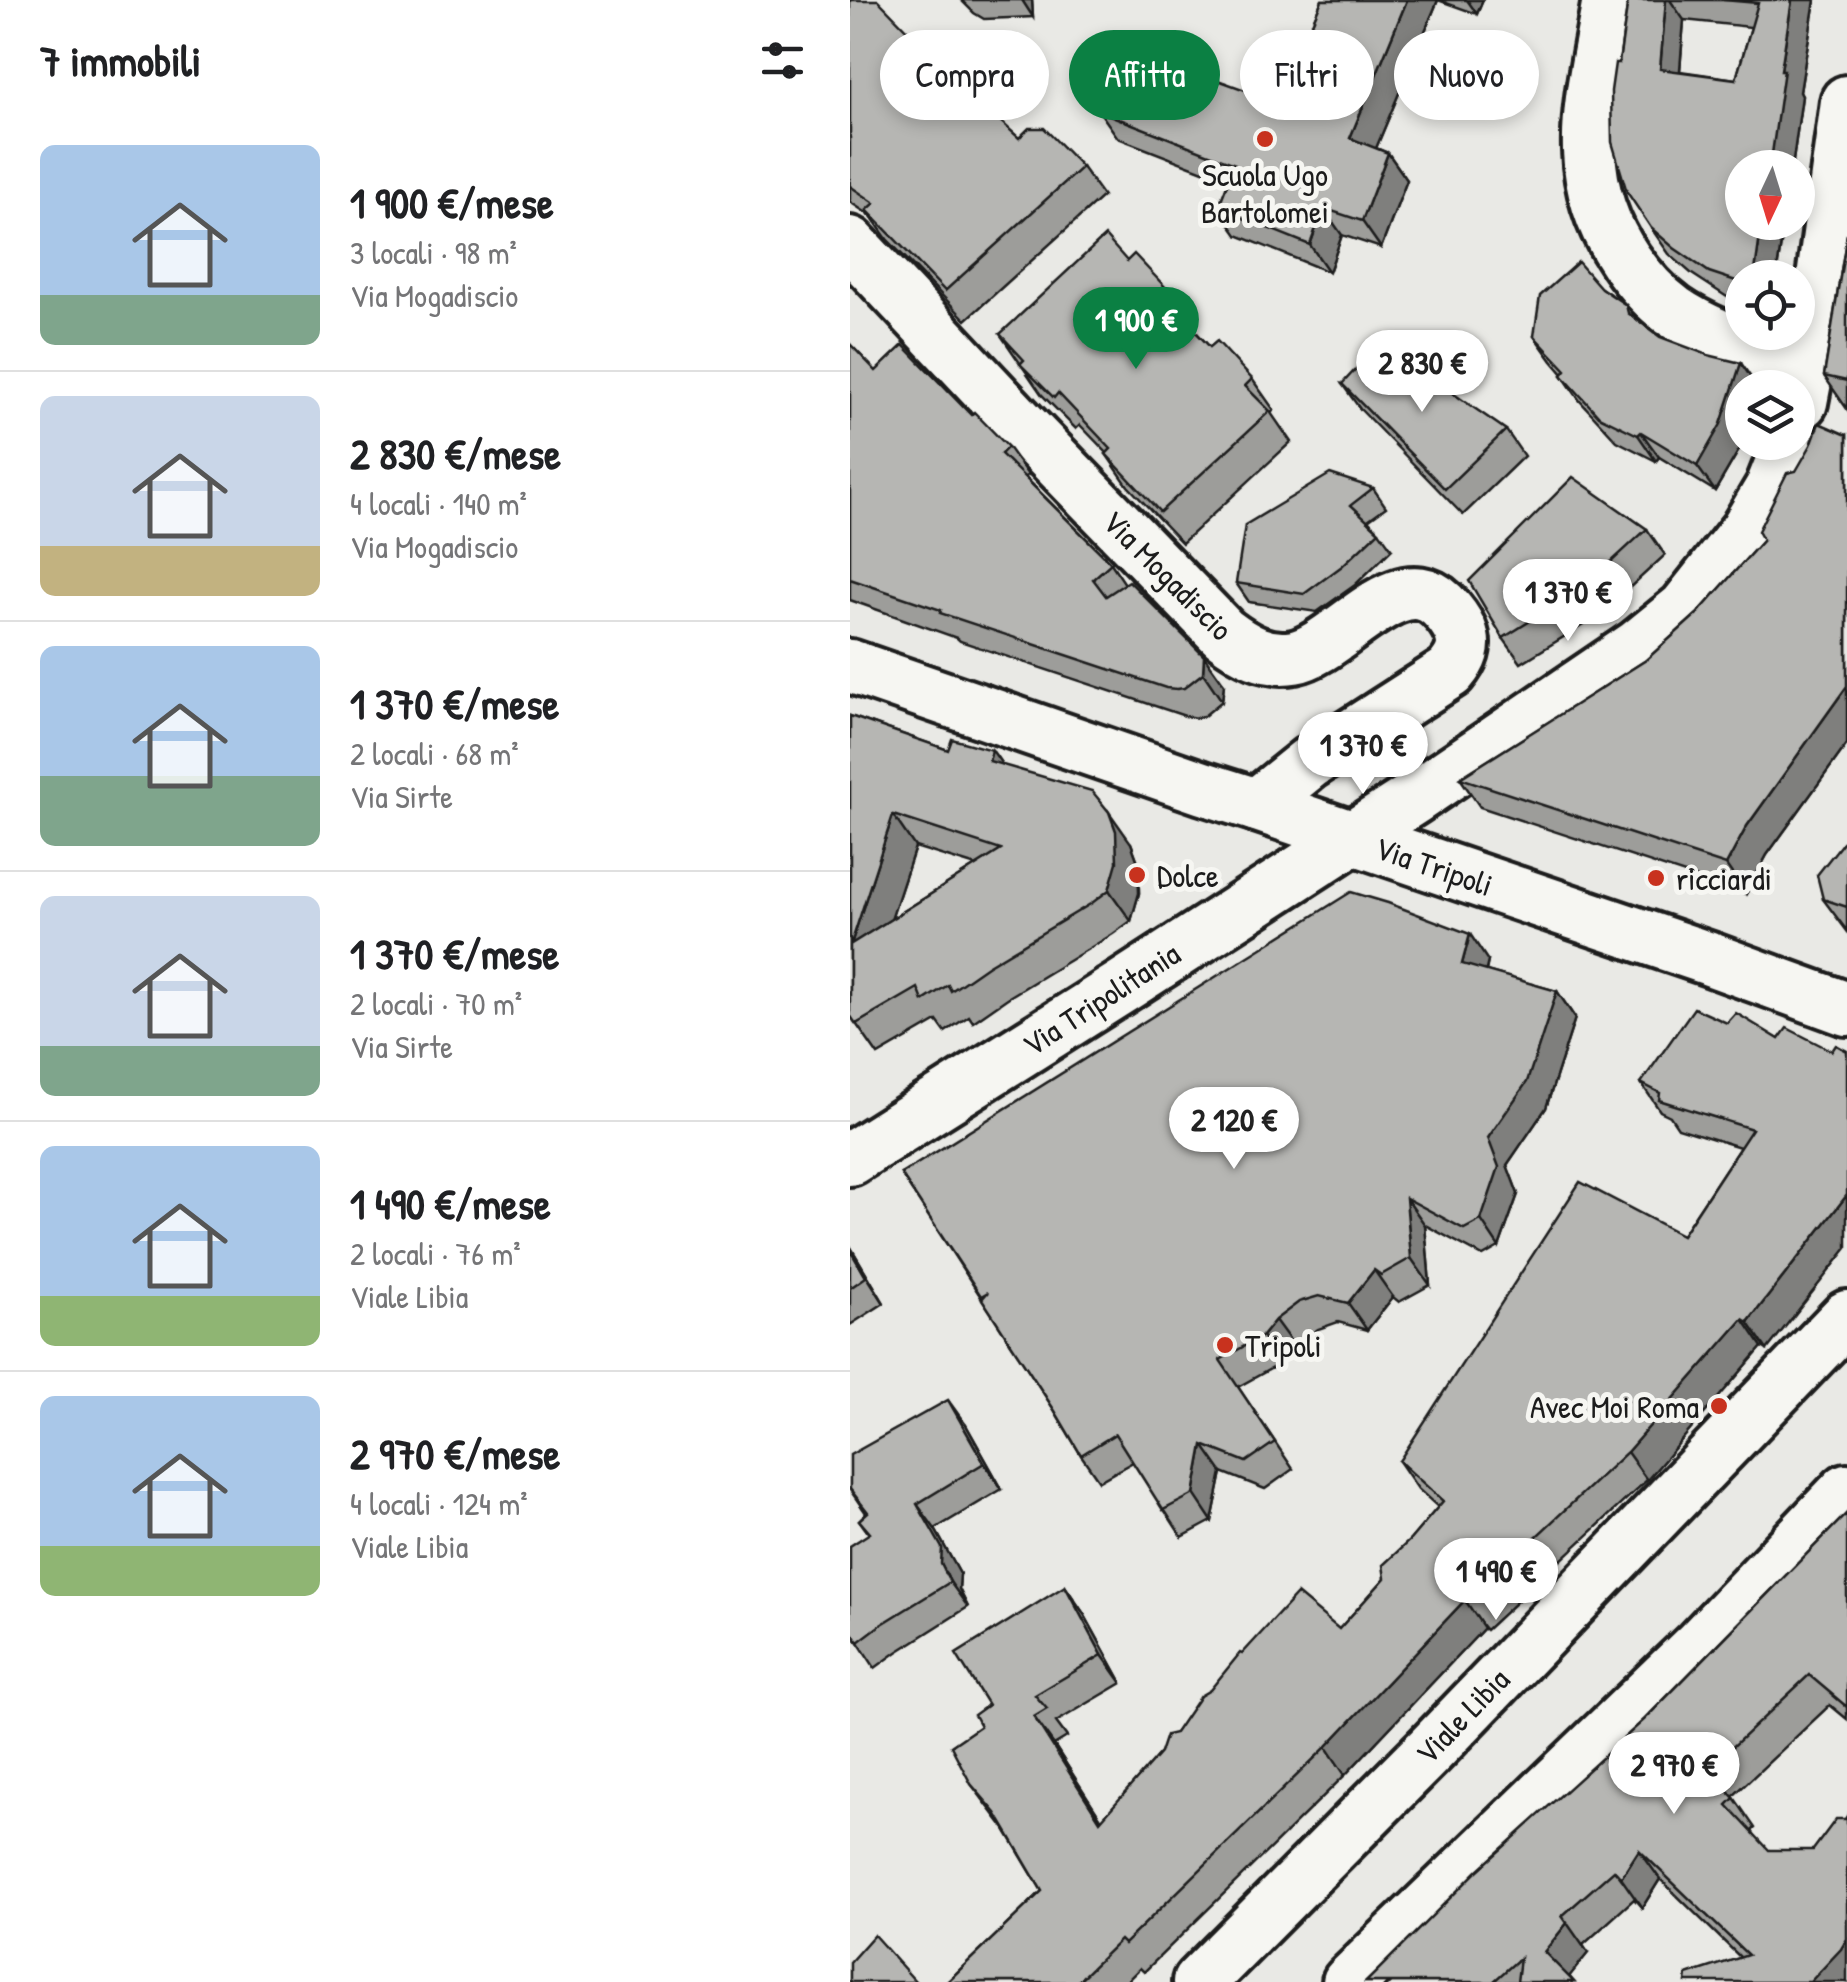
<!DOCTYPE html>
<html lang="it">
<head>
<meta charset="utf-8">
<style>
  body { margin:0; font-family:"Patrick Hand",sans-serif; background:#f2f2f2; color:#202124; height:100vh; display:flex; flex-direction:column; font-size:38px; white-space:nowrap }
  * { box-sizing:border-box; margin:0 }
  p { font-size:32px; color:#757577 }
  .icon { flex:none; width:55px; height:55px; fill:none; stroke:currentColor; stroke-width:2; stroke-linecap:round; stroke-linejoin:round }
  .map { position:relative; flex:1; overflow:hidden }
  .sheet { display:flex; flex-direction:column; background:#fff; width:850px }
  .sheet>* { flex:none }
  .banner { position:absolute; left:30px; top:30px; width:815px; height:90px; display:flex; gap:20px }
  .needle { width:65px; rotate:184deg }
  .fabs { position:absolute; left:875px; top:150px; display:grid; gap:20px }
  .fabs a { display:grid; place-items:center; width:90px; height:90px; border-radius:50%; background:#fff; box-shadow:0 5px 15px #0003; font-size:50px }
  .price { position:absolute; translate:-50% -85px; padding:0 22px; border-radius:35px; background:#fff; color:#222; font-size:32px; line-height:65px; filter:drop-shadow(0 2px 5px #0008) }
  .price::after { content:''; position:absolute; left:50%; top:60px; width:30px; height:22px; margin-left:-15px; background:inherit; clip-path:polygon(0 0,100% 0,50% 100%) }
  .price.selected { background:#0b8043; color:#fff }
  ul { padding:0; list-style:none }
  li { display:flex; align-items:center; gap:30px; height:250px; padding:0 40px }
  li+li { border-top:2px solid #e0e0e0 }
  li span { display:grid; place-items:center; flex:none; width:280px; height:200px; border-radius:15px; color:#555 }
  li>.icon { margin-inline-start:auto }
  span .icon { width:120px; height:120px; fill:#fffc; stroke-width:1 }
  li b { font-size:42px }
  h2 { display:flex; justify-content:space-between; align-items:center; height:120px; padding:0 40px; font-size:42px }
  .tag { padding:0 35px; border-radius:45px; background:#fff; box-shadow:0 5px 15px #0003; font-size:35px; line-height:90px }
  .tag.selected { background:#0b8043; color:#fff }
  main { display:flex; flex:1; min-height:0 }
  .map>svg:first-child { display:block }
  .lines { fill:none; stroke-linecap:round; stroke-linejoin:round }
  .minor-casing { stroke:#1c1c1c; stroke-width:60 }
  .minor { stroke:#f6f6f2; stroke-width:52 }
  .wall { fill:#9d9d9a; stroke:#1c1c1c; stroke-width:2.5; fill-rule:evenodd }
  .shaded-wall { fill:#7f7f7d; stroke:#1c1c1c; stroke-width:2.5 }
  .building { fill:#b6b6b3; stroke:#1c1c1c; stroke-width:2.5; fill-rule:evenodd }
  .poi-dot { fill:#c8321e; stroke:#f6f6f2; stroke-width:4 }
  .labels { text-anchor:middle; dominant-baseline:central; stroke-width:10; stroke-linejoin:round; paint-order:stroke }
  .poi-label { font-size:32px; fill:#1c1c1c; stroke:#f6f6f2; text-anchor:start }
  .street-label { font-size:32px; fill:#1c1c1c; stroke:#f6f6f2 }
</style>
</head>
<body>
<main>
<section class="sheet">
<h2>7 immobili<svg class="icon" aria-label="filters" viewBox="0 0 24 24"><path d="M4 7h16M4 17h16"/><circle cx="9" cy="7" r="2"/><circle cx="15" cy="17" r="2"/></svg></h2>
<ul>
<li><span style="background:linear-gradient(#a9c7e8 75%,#7fa58c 0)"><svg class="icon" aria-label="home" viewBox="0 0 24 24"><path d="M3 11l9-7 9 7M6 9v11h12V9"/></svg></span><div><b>1 900 €/mese</b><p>3 locali · 98 m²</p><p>Via Mogadiscio</p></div></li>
<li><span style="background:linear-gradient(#c9d6e8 75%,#c2b280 0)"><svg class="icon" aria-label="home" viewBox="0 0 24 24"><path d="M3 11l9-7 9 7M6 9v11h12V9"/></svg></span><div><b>2 830 €/mese</b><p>4 locali · 140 m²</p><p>Via Mogadiscio</p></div></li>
<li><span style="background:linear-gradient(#a9c7e8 65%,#7fa58c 0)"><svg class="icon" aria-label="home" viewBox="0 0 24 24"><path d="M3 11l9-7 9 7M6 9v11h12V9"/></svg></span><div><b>1 370 €/mese</b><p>2 locali · 68 m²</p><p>Via Sirte</p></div></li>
<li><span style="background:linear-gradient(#c9d6e8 75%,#7fa58c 0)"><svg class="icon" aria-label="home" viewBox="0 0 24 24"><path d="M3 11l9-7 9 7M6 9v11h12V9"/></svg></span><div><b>1 370 €/mese</b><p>2 locali · 70 m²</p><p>Via Sirte</p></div></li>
<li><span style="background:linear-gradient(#a9c7e8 75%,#8fb573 0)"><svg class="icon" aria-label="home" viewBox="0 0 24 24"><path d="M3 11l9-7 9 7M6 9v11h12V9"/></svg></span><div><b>1 490 €/mese</b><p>2 locali · 76 m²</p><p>Viale Libia</p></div></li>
<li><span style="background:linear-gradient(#a9c7e8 75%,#8fb573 0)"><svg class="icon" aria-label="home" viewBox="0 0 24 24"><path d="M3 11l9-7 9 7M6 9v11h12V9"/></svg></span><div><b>2 970 €/mese</b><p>4 locali · 124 m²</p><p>Viale Libia</p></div></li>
</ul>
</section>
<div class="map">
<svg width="997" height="1982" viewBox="0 0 997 1982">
  <rect width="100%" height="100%" fill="#e9e9e5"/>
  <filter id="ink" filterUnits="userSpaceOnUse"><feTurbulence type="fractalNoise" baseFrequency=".01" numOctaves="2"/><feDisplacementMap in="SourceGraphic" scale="20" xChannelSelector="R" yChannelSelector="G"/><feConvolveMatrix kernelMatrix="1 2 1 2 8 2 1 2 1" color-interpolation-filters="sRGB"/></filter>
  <g filter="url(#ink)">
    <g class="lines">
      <defs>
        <g id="minor">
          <path d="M759,0C743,96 716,174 776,261C789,280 804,297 823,311C860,337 916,353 957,370"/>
          <path d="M0,243L171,425L373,633C394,649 416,662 444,657C489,649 548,562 592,605C599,612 606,621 610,630C617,647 611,659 600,672L459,763L407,805"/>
          <path d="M951,402L969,308L997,102"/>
          <path d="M0,666L353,788L407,805L860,959L997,1009"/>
          <path d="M0,1159L275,985L564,798L788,646L835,608L896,531L922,487L940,442"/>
          <path d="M349,1982L580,1750L997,1317"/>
          <path d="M499,1982L850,1644L997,1490"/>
        </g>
      </defs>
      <use href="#minor" class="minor-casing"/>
      <use href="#minor" class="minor"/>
    </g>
    <g class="wall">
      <path d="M0,0L169,138L232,167L253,196L116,320L37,239L21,216L0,202Z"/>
      <path d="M111,0H182L183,17L134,19L124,13Z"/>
      <path d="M472,0H633L627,14L588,0L526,148L538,153L557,180L531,248L492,235L479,272L387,235L368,208L379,181L268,138L249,111L428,102Z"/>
      <path d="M778,0H965L950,92L952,96L942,168H892V222H934L926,278H892V303L877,297L842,274L819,254L801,228L769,63ZM834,20L901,27L886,79L830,71Z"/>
      <path d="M997,234V409L974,376Z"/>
      <path d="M277,261L318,290L340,321L338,323L360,347L402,379L424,410L421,413L441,442L332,543L278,486L256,454L257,453L230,425L226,429L192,395L150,334Z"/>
      <path d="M751,288L776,305L889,450L865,491L809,457L806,461L767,441L730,401L712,375L713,374L702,361L684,336Z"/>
      <path d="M0,344L26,371L121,415L158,447L178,475L175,477L261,563L275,584L374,684L372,701L354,716L347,718L335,716L110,641L107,638L0,600Z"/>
      <path d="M492,384L656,430L674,456L613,515L510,409Z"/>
      <path d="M997,435V744L917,855L896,894L630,807L610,778L796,660L847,614L913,540L946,471Z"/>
      <path d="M523,488L536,507L518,520L529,531L542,549L505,585L467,612L399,602L386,583Z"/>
      <path d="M797,529L815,555L751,614L671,663L653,638Z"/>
      <path d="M0,716L98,750L281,843L288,862L289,893L281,921L263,934L159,997L123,1022L119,1016L95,1032L87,1021L28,1055L0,1015ZM65,847L126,866L41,919Z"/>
      <path d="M997,837V931L973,899Z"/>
      <path d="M638,961L636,971L707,991L725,1018L696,1108L657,1165L668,1194L649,1247L633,1256L575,1225L580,1285L549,1302L543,1297L517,1330L488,1322L468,1329L444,1346L431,1363L388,1387L443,1469L415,1489L372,1472L362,1521L332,1537L283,1462L249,1481L231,1455L205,1411L51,1174Z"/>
      <path d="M877,1023L929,1039L917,1350L912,1347L797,1480L636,1630L634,1628L495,1775L294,1972L290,1968L276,1982H97L192,1891L155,1829L121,1784L130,1726L138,1705L215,1586L234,1614L272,1683L206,1722L217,1737L204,1745L252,1820L310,1753L325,1733L392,1654L489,1629L535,1578L560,1540L588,1507L568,1489L549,1461L832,1235L890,1147L828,1128L820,1116L810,1111L791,1083Z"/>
      <path d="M0,1246L34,1303L0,1325Z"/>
      <path d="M116,1425L152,1489L85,1529L110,1574L109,1589L118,1607L47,1652L25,1668L0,1630L19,1534L9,1520L16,1513L0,1490Z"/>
      <path d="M997,1513V1719L980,1705L883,1796L905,1828L902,1831L997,1982L891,1958L810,1879L792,1908L784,1899L733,1945L738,1953L719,1976L724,1982H516L795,1719Z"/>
    </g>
    <g class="shaded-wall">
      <path d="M172,0H182L183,17Z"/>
      <path d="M557,0H588L519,165L500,138Z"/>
      <path d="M617,0H633L627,14Z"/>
      <path d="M816,0H820L834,20L828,94L810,69Z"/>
      <path d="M942,0H965L950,92L952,96L942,168H920L931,70Z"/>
      <path d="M538,153L557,180L531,248L512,221Z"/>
      <path d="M473,208L492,235L479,272L460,245Z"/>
      <path d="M912,222H934L926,278H904Z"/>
      <path d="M891,363L908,388H892V438L889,450L865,491L847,466Z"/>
      <path d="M791,432L809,457L806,461L788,435Z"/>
      <path d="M354,656L374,684L372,701L353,673Z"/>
      <path d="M997,686V744L917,855L896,894L876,865L897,826Z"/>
      <path d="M142,750L164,781L139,761Z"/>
      <path d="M259,812L281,843L288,862L289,893L281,921L259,890Z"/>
      <path d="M43,815L65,847L23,975L1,944Z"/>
      <path d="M620,934L638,961L631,991L612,964Z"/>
      <path d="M707,991L725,1018L696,1108L657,1165L668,1194L649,1247L631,1220L638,1138Z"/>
      <path d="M997,1195V1248L917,1350L898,1322Z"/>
      <path d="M556,1198L575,1225L580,1285L561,1258Z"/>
      <path d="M0,1246L34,1303L0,1250Z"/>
      <path d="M524,1270L543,1297L517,1330L498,1303Z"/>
      <path d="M893,1319L912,1347L797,1480L777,1452Z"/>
      <path d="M425,1320L444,1346L431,1363L412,1336Z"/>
      <path d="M98,1400L116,1425L152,1489L134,1463Z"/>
      <path d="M353,1445L372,1472L362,1521L344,1494Z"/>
      <path d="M67,1504L85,1529L110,1574L109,1589L118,1607L100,1582L91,1564Z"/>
      <path d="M215,1586L234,1614L272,1683L252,1655Z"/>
      <path d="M615,1600L634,1628L495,1775L476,1747Z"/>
      <path d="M184,1717L204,1745L270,1849L250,1821Z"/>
      <path d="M789,1850L810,1879L792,1908L771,1878Z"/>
      <path d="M717,1923L738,1953L715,1982L694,1952Z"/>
      <path d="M997,1939V1982H960Z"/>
    </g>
    <g class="building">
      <path d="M0,0H28L134,109L136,108L169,138L179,128H194L232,167L95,291L17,210L25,203L0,186Z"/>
      <path d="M472,0H557L500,138L538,153L512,221L473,208L460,245L368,208L385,164L249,111L266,43L428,102Z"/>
      <path d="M778,0H816L810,69L886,79L908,3L873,0H942L931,70H934L920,168H892V222H912L904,278H892V283L859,272L824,248L801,228L777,192L762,142L761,91L765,63H769Z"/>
      <path d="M997,234V381L974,376Z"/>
      <path d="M255,236L277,261L284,254L318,290L312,296L360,347L367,341L402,379L395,386L420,411L310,512L256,454L261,449L208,393L204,398L170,364L174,360L150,334Z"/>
      <path d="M728,262L751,288L776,305L778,313L810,337L858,355L891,363L871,424L847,466L791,432L788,435L749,416L712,375L716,370L684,336L690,296Z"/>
      <path d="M530,343L656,430L595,489L492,384Z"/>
      <path d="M0,344L26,371L53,345L121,415L124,412L158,447L151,454L261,563L243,579L256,596L279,581L354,656L353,673L334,688L327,689L316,688L90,613L91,610L0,579Z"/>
      <path d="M969,423L997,435V686L897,826L876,865L610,778L796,660L847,614L913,540L908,531L937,473L946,471L961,445Z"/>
      <path d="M480,474L523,488L501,505L529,531L492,566L454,594L386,583L395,525Z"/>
      <path d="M723,477L797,529L733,588L653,638L619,581Z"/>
      <path d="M0,716L98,750L102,739L142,750L139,761L242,791L259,812L266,831L267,862L259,890L242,903L137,966L101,991L98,985L73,1001L68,988L6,1024L0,1015ZM43,815L151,850L1,944Z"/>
      <path d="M997,837V907L973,899L967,875Z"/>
      <path d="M501,892L538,903L620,934L612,964L707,991L677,1082L638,1138L649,1167L631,1220L614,1229L556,1198L561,1258L531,1275L524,1270L498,1303L469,1296L449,1302L425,1320L412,1336L370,1360L425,1442L396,1462L353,1445L344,1494L313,1510L265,1434L231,1455L205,1411L132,1299L138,1292L131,1296L51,1174Z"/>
      <path d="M844,1008L877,1023L886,1013L929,1039L937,1028L982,1051L986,1045L997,1051V1195L898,1322L893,1319L777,1452L616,1602L615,1600L476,1747L274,1944L270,1940L227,1982H97L192,1891L146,1813L121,1784L101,1746L130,1726L124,1715L138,1705L106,1654L215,1586L252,1655L185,1695L197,1709L184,1717L250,1821L310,1753L316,1735L325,1733L350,1696L360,1690L390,1653L392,1654L447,1594L489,1629L535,1578L533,1565L560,1540L593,1501L549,1461L730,1182L832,1235L902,1129L809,1100L810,1093L791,1083Z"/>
      <path d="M0,1250L16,1277L0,1288Z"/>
      <path d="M98,1400L134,1463L67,1504L92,1548L91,1564L100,1582L29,1626L8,1642L0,1630V1546L20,1533L9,1520L18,1512L0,1489V1455Z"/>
      <path d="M997,1513V1707L959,1675L858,1770L884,1798L877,1805L919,1850H963L986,1819H995L997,1816V1939L991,1949L960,1982H836L837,1975L898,1955L789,1850L771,1878L764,1870L712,1916L717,1923L694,1952L724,1982H667L670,1958L643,1982H516L627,1871L795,1719Z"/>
      <path d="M24,1935L66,1982H0V1962Z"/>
    </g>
  </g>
  <g class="poi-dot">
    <circle cx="415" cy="139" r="10"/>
    <circle cx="287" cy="875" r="10"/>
    <circle cx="806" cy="878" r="10"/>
    <circle cx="375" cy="1345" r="10"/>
    <circle cx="869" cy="1406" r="10"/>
  </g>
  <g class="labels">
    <g class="poi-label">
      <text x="415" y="174" text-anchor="middle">Scuola Ugo<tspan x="415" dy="37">Bartolomei</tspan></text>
      <text x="307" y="875">Dolce</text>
      <text x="826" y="878">ricciardi</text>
      <text x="395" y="1345">Tripoli</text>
      <text x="849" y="1406" text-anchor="end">Avec Moi Roma</text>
    </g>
    <g class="street-label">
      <text transform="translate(318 575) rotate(45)">Via Mogadiscio</text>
      <text transform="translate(584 866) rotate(19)">Via Tripoli</text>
      <text transform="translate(251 999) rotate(-33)">Via Tripolitania</text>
      <text transform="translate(612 1716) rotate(-46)">Viale Libia</text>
    </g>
  </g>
</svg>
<div class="fabs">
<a><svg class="needle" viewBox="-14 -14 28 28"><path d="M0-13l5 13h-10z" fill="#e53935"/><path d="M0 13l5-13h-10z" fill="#757577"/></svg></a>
<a><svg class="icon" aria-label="locate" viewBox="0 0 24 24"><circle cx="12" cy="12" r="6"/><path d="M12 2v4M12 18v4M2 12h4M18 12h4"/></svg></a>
<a><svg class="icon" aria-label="layers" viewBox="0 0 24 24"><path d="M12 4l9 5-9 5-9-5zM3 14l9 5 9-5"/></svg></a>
</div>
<b class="price selected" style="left:286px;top:372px">1 900 €</b>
<b class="price" style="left:572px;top:415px">2 830 €</b>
<b class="price" style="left:718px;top:644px">1 370 €</b>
<b class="price" style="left:513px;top:797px">1 370 €</b>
<b class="price" style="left:384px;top:1172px">2 120 €</b>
<b class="price" style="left:646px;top:1623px">1 490 €</b>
<b class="price" style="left:824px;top:1817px">2 970 €</b>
<div class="banner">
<a class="tag">Compra</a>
<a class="tag selected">Affitta</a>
<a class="tag">Filtri</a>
<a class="tag">Nuovo</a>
</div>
</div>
</main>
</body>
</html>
